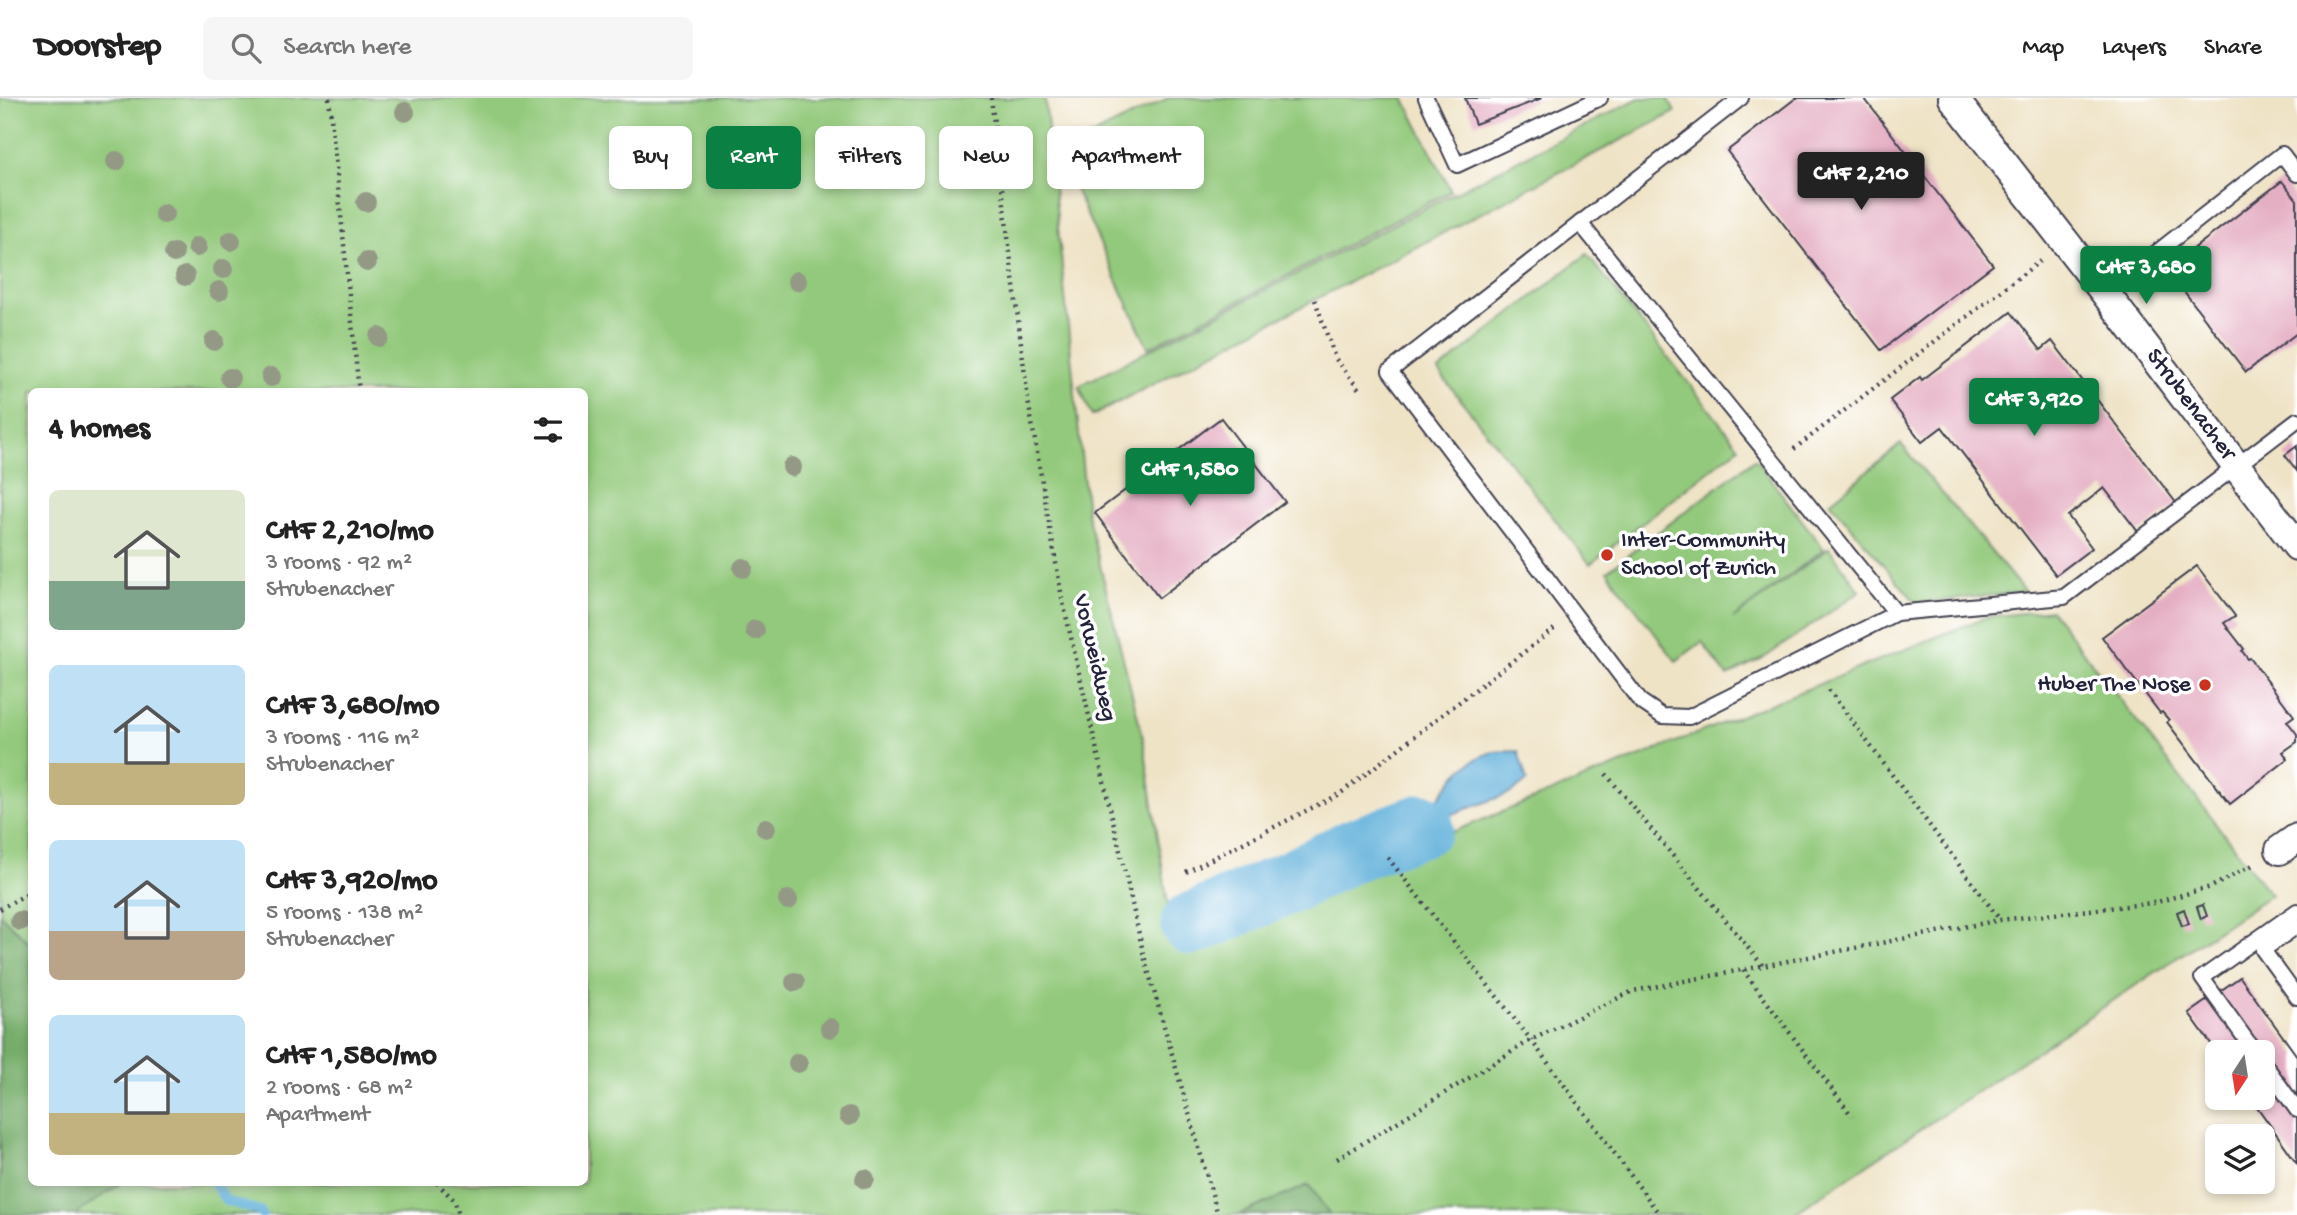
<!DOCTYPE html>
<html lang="en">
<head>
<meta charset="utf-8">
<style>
  body { margin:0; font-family:"Gochi Hand",sans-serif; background:#f6f6f6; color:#222; height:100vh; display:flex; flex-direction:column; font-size:26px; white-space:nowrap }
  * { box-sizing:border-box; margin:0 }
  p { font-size:23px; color:#767676 }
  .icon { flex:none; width:38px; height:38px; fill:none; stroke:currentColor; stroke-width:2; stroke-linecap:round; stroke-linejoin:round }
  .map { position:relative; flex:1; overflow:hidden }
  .sheet { position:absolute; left:28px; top:290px; width:560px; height:798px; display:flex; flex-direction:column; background:#fff; border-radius:10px; box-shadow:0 4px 10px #0003 }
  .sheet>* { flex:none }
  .banner { position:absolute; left:609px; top:28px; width:665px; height:63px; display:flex; gap:14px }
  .needle { width:46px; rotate:192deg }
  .buttons { position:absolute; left:2205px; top:942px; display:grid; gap:14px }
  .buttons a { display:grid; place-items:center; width:70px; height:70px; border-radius:10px; background:#fff; box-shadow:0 4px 10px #0003; font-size:35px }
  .price { position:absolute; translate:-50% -60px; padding:0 16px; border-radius:7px; background:#0b8043; color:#fff; font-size:23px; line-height:46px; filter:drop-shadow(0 2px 4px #0008) }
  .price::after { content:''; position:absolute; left:50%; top:42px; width:21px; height:16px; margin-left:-10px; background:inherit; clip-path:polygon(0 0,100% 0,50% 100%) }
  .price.active { background:#222; color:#fff }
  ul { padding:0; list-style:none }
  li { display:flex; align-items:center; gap:21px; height:175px; padding:0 21px }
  li span { display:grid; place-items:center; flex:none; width:196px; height:140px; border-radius:10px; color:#555 }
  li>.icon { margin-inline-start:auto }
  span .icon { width:84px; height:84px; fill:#fffc; stroke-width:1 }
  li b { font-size:30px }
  h2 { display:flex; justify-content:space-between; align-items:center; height:84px; padding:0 21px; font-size:30px }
  .pill { padding:0 24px; border-radius:10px; background:#fff; box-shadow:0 4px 10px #0003; font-size:24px; line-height:63px }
  .pill.active { background:#0b8043; color:#fff }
  header { display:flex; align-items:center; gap:42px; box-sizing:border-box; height:98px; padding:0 35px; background:#fff; border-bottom:2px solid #e0e0e0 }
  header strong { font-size:33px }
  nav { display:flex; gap:38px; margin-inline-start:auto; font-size:24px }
  .search { width:490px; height:63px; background:#f6f6f6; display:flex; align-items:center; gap:18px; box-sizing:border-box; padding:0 24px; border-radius:10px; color:#767676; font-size:26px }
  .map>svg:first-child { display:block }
  .green { fill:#93c97b; stroke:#5a765b; stroke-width:2; fill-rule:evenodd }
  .forest { fill:#76ad6b; stroke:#4c6853; stroke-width:2 }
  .water { fill:#60b0da; stroke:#41698a; stroke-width:2 }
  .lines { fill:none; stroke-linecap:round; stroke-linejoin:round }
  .stream { stroke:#60b0da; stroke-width:10 }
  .river { stroke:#60b0da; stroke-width:63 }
  .building { fill:#e5afc3 }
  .lane-casing { stroke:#413f50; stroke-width:18 }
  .street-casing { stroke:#413f50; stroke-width:32 }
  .path { stroke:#413f50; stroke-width:4.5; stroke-dasharray:2 5; stroke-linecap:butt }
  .lane { stroke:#fff; stroke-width:14 }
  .street { stroke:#fff; stroke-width:28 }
  .tree { fill:#949986 }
  .poi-dot { fill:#c8321e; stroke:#fff; stroke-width:2.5 }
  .labels { text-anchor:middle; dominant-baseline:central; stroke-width:7; stroke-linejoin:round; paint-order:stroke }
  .street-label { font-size:24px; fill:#22223b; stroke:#fff }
  .poi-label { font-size:24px; fill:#22223b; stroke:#fff; text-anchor:start }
</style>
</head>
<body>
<header>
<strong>Doorstep</strong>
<div class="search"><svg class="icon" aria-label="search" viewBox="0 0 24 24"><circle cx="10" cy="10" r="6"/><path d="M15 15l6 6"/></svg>Search here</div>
<nav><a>Map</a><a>Layers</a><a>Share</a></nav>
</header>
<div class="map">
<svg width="2297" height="1117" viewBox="0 0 2297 1117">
  <rect width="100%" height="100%" fill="#fff"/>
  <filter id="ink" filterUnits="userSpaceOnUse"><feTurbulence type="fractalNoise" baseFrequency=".0143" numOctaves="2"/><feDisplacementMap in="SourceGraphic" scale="14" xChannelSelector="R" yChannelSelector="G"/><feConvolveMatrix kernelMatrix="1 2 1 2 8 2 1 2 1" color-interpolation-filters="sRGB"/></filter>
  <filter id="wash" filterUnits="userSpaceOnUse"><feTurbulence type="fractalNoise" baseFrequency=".00686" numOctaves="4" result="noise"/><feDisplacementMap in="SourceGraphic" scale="28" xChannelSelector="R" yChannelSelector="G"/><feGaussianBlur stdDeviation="1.57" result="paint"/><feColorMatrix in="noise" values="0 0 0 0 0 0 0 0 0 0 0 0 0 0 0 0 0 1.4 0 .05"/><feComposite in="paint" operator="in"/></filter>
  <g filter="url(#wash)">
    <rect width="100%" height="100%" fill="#efe3c6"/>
    <g class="green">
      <path d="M0,0H1045L1087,415L1143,640L1174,846L1986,519L2051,512L2271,797L1792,1117H1330L1309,1087L1238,1117H0ZM32,294H584V1085H32Z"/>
      <path d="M1168,0H1404L1451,93L1148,250L1058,54Z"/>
      <path d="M1639,0H1668L1675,14L1092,318L1079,288Z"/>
      <path d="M1587,156L1739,349L1590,466L1438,273Z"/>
      <path d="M1901,346L2025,494L1916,505L1830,404Z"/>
      <path d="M1755,361L1824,451L1733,521L1829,450L1860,493L1767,558L1727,578L1702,544L1676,563L1607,473Z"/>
    </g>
    <g class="forest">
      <path d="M0,816L31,847L32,1085H121L75,1117H0Z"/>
      <path d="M1309,1087L1330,1117H1238Z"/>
    </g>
    <path class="water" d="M1518,653L1527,683L1511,695L1422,727C1439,700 1457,665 1490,655C1498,652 1509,654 1518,653Z"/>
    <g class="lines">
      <path class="stream" d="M214,1085L226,1103L260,1113L262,1117"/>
      <path class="river" d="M1192,826L1292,783L1349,754L1422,727"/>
    </g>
    <g id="blocks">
      <g class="building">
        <path d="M1465,0H1542L1475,26Z"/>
        <path d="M1796,0H1864L1993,167L1881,252L1727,53Z"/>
        <path d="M2282,83L2297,102V235L2246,274L2167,171Z"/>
        <path d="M2011,214L2041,252L2052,243L2177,406L2139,435L2104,390L2068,418L2092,450L2056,477L1942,329L1922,344L1890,302L1920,279L1922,282Z"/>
        <path d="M1221,320L1285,404L1159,500L1095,415Z"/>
        <path d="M2297,348V373L2285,357Z"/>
        <path d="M2197,468L2235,518L2224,525L2244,551L2242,553L2248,561L2250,560L2294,618L2287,623L2297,636V644L2283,654L2288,661L2230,706L2167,624L2169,622L2162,614L2160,615L2102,539Z"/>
        <path d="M2203,807L2207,818L2201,821L2197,809Z"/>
        <path d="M2184,811L2189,826L2182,828L2177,814Z"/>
        <path d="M2240,879L2297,958V1065L2250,999H2263V954H2217L2189,915Z"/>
      </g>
    </g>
  </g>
  <g filter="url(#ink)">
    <use href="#blocks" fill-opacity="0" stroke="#413f50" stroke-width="2"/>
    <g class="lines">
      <defs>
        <g id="lane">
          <path d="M1426,0L1457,67L1600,0"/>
          <path d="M1741,0L1390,273L1640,603L1662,618L1689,619L1896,515L2064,499L2297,322"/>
          <path d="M1580,125L1896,515"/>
          <path d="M2105,195L2282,56L2297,76"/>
          <path d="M2297,828L2263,852L2297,899"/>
          <path d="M2255,954L2202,880L2297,813"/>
          <path d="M2263,964L2297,1012"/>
        </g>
        <g id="street">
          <path d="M1953,0L2105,195L2297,448"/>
          <path d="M2280,752L2297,740"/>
        </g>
      </defs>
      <use href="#lane" class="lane-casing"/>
      <use href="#street" class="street-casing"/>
      <g class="path">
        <path d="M329,0L359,294"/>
        <path d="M991,0L1028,302L1062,500L1144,858L1218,1117"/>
        <path d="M1315,202L1335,260L1361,294"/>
        <path d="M1794,351L2040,163"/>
        <path d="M1829,592L2000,822"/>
        <path d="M1606,676L1763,868"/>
        <path d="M1388,760L1531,942L1660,1117"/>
        <path d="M1186,774L1341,695L1554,531"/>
        <path d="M0,811L32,793"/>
        <path d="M1743,872L1852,1018"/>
        <path d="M1337,1061L1531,942L1633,893L2000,822L2153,805L2211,789L2255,766"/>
        <path d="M437,1085L454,1102L459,1117"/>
      </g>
      <use href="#lane" class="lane"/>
      <use href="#street" class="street"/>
    </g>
    <g class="tree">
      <circle cx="405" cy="14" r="10"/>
      <circle cx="116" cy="63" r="10"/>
      <circle cx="366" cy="104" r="10"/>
      <circle cx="164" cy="116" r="10"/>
      <circle cx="231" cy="143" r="10"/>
      <circle cx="197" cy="149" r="10"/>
      <circle cx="174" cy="155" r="10"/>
      <circle cx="367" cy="164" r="10"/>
      <circle cx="223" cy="171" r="10"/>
      <circle cx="185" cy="178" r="10"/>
      <circle cx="797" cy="183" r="10"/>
      <circle cx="219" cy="193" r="10"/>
      <circle cx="379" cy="239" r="10"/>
      <circle cx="214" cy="243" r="10"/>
      <circle cx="271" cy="279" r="10"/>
      <circle cx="230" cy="280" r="10"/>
      <circle cx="792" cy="369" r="10"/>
      <circle cx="743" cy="470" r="10"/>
      <circle cx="755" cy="532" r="10"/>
      <circle cx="766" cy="730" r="10"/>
      <circle cx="788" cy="802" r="10"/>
      <circle cx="20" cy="823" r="10"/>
      <circle cx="795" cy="884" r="10"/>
      <circle cx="830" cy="930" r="10"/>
      <circle cx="798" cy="965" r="10"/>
      <circle cx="849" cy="1018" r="10"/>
      <circle cx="865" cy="1081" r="10"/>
    </g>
  </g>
  <g class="poi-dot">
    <circle cx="1607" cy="457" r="7"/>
    <circle cx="2205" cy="587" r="7"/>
  </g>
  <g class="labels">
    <g class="street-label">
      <text transform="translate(2190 307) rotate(53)">Strubenacher</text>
      <text transform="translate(1094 560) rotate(77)">Vorweidweg</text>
    </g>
    <g class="poi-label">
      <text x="1621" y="443">Inter-Community<tspan x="1621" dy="28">School of Zurich</tspan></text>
      <text x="2191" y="587" text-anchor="end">Huber The Nose</text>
    </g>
  </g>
</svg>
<div class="buttons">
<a><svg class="needle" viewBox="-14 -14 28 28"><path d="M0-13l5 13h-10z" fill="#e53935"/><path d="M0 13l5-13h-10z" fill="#767676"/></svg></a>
<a><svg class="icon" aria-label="layers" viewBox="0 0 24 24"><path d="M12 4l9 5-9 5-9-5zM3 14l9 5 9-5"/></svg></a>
</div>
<b class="price active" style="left:1861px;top:114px">CHF 2,210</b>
<b class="price" style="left:2146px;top:208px">CHF 3,680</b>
<b class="price" style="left:2034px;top:340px">CHF 3,920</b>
<b class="price" style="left:1190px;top:410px">CHF 1,580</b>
<div class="banner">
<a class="pill">Buy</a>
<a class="pill active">Rent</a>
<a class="pill">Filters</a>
<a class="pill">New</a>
<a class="pill">Apartment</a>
</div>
<section class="sheet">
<h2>4 homes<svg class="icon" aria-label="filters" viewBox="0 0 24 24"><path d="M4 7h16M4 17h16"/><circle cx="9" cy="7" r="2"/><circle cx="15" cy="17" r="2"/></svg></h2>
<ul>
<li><span style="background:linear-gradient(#dfe7d0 65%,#7fa58c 0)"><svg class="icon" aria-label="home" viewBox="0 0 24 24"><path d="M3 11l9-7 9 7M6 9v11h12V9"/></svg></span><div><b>CHF 2,210/mo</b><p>3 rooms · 92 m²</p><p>Strubenacher</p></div></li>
<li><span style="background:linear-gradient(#bfe0f5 70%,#c2b280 0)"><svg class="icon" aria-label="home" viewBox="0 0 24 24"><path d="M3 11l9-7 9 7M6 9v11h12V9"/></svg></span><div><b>CHF 3,680/mo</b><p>3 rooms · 116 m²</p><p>Strubenacher</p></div></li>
<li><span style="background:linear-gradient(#bfe0f5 65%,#b9a48a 0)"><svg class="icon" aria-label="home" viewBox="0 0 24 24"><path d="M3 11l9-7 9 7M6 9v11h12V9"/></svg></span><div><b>CHF 3,920/mo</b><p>5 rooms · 138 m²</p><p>Strubenacher</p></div></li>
<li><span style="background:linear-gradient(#bfe0f5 70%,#c2b280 0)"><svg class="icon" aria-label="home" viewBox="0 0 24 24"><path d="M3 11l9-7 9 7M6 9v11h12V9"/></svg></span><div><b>CHF 1,580/mo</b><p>2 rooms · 68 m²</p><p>Apartment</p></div></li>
</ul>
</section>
</div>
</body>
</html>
